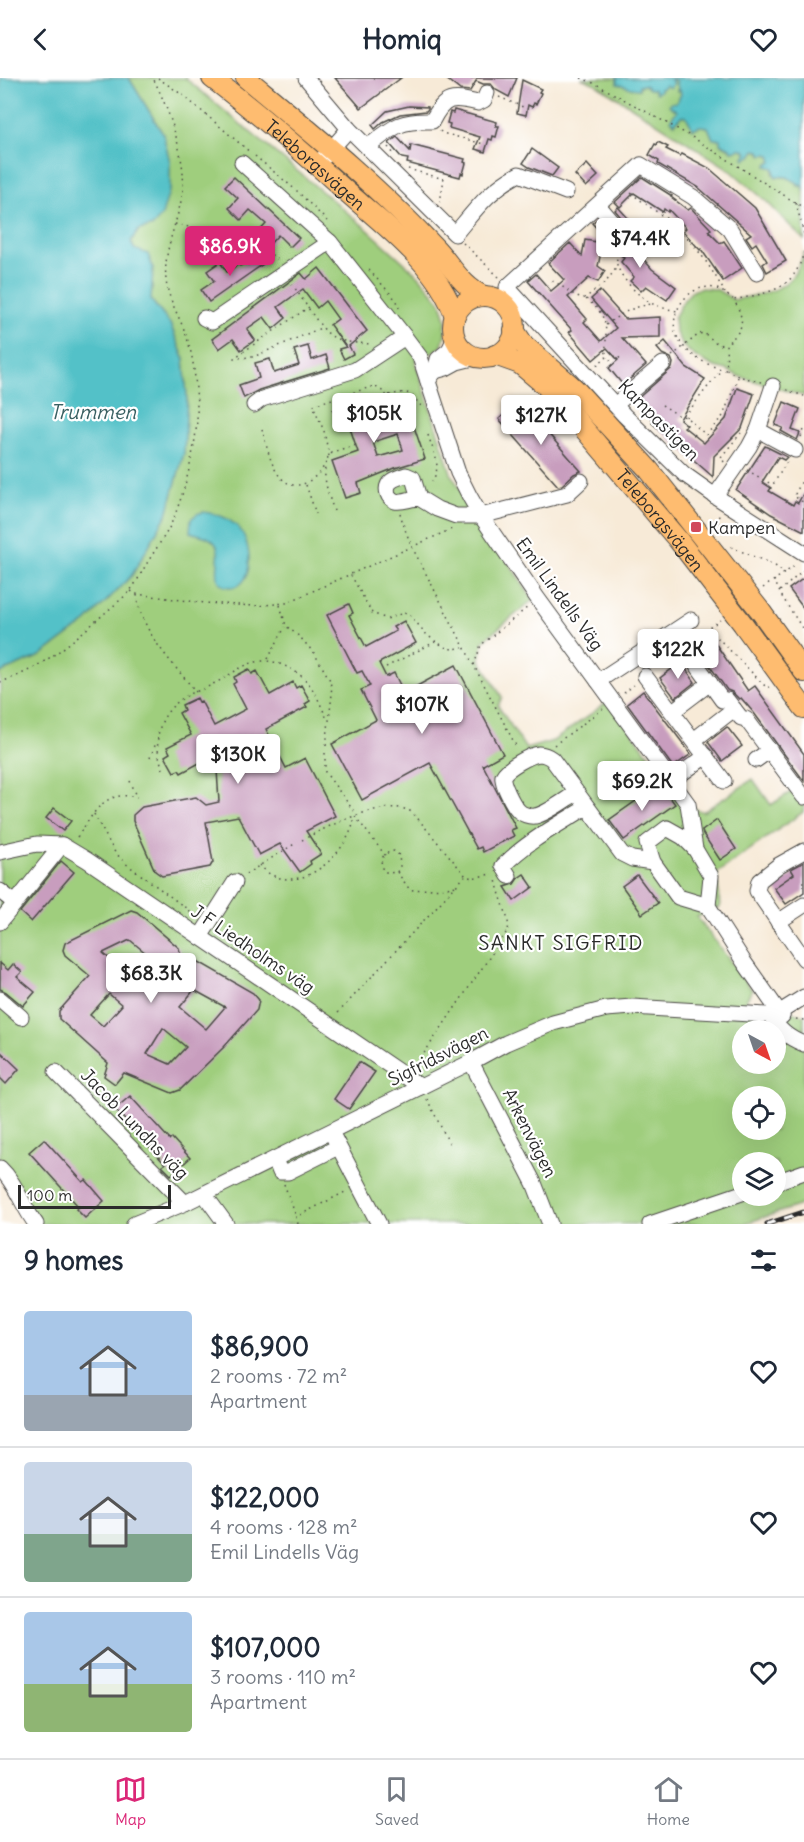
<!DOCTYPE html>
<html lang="en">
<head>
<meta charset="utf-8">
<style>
  body { margin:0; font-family:Delius,sans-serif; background:#f2f2f3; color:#1f2937; height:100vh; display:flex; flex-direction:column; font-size:22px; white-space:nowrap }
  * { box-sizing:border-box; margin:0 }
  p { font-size:20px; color:#747a83 }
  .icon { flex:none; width:33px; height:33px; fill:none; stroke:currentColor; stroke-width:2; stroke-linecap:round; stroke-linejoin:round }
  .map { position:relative; height:1146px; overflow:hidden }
  .side { display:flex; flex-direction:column; background:#fff; flex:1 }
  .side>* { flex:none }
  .needle { width:39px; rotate:140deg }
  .controls { position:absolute; left:732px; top:942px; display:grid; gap:12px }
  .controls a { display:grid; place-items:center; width:54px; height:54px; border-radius:50%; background:#fff; box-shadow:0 6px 24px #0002; font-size:30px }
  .scale { position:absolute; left:18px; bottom:15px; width:153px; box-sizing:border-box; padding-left:6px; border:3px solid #2b2b2b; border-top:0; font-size:16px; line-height:21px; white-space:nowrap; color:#2b2b2b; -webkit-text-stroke:4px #fff; paint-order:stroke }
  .price { position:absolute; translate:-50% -51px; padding:0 14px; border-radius:6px; background:#fff; color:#222; font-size:20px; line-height:39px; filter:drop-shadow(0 2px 3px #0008) }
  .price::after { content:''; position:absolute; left:50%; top:36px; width:18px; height:14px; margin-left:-9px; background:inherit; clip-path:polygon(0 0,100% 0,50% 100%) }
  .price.on { background:#db2777; color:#fff }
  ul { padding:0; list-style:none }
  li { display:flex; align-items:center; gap:18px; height:150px; padding:0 24px }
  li+li { border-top:2px solid #e0e1e3 }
  li span { display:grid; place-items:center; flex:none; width:168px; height:120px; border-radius:6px; color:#555 }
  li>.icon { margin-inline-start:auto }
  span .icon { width:72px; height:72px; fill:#fffc; stroke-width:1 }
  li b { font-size:26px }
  h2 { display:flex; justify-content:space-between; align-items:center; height:72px; padding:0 24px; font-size:26px }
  header { display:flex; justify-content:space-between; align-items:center; height:78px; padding:0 24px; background:#fff; font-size:27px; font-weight:700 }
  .dock { display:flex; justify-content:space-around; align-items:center; height:84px; border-top:2px solid #e0e1e3; background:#fff; font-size:16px; color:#747a83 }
  .dock a { display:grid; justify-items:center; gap:3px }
  .dock .on { color:#db2777 }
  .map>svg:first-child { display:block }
  .green { fill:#9fce7d; stroke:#657c54; stroke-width:1.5; fill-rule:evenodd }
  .water { fill:#53c1c8; stroke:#3f767a; stroke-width:1.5 }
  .building { fill:#c89dbe; fill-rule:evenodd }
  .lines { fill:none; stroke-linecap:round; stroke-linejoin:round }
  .minor-casing { stroke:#4a4845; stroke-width:17 }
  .major-casing { stroke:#4a4845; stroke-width:22 }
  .path { stroke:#4a4845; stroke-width:1.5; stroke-dasharray:1.5 4.5; stroke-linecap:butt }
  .minor { stroke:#fff; stroke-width:15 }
  .major { stroke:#febc70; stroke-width:20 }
  .rail-casing { stroke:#2b2b2b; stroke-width:5 }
  .rail { stroke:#fff; stroke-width:3; stroke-dasharray:9; stroke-linecap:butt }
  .poi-dot { fill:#d1495b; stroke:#fff; stroke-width:2 }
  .labels { text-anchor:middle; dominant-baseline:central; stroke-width:4.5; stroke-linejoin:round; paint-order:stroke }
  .street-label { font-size:18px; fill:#2b2b2b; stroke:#fff }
  .poi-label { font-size:18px; fill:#2b2b2b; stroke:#fff; text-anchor:start }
  .water-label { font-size:20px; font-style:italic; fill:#396062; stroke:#fff }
  .neighbourhood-label { font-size:20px; letter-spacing:1.5px; fill:#2b2b2b; stroke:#fff }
</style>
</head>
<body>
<header><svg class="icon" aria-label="back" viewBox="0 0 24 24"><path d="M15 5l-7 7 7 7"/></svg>Homiq<svg class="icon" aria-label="heart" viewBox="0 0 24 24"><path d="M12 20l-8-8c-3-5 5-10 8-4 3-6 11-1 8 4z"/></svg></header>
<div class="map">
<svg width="804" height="1146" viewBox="0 0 804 1146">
  <rect width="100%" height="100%" fill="#fff"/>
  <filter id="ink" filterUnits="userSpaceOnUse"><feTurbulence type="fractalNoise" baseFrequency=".0167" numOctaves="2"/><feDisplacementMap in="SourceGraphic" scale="12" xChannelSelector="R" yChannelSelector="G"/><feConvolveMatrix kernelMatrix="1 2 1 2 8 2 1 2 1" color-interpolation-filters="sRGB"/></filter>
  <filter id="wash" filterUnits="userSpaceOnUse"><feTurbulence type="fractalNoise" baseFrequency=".008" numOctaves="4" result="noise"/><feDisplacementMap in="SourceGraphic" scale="24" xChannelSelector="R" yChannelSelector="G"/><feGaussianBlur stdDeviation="1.35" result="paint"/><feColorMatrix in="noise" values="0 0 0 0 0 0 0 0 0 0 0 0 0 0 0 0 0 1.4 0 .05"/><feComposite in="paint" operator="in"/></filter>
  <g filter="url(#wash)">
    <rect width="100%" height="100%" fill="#f7ead7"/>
    <g class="green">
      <path d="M129,0H185L366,150L419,198L441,224L446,241L445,256L442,268L435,273L415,283L452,398L533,522L483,563L480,582L502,619L498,628L526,671L553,663L609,623L686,727L703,734L753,701L771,727L794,712L804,726L803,734L717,795L720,829L697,839L752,912L745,924L804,937V1126L743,1146H36L0,1090V595L40,578L86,544L132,497L167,436L184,375L187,319L184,280L170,246L151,222L153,190L134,171L131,162L139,152L153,148L163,56ZM742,952H776V986H742ZM742,1018H776V1052H742ZM742,1084H776V1118H742Z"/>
      <path d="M581,0H617V6C625,7 630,11 639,11V7L640,8L645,7L658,14L664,7L672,5L671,2H675L678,9L677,13L680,12L681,16L677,24L672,29L677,33L673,44L675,45L681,38H686L693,51L700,48L708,49L713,61H720V65C723,68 729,69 731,73C738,73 742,68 747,75L744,79L745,81L751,78L755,72L760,74L761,76L771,77L772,84L768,85L767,88L774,90L773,95L776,99H786L797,104L798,108H802L804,113V162L767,124L729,91L596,6Z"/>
      <path d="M804,174V318L738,298L727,292L715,289L696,279L683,268L675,253L674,240L684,222L691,214L699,210L716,211L734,222C769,214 793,214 804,174Z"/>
    </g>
    <g class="water">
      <path d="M0,0H129L163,56L170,84V110L162,137L153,148L139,152L131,163L134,171L148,176L153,190L151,222L170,246L184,280L187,319L184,375L167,436L132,497L86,544L40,578L0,595Z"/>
      <path d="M617,0H804V113L801,107L798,108V105L787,99L775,98L774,90L767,88L768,85L772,84L770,77L766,76L762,77L760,73L755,72L751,78L745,81L744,79L747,75C742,67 738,73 731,73L730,70L720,65V61H713L708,49L700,48L693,51L686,38H681L675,45L670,42L677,33L669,27L671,25L677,24L681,16L680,12L677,13L678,9L675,6L677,4L674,2H671L673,5L670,10L665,7L664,9L660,11V13L656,15L654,11H649L645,7H639V11C630,11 625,7 617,6Z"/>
      <path d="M203,434C215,435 228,440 237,448C252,461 257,511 229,509C207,507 225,478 215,465C210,458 199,457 190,454L191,441L197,436Z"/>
    </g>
    <g id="blocks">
      <g class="building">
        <path d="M335,0H401L361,30Z"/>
        <path d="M445,0H517L509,19L496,12L491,6H483L476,3L470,13L460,12Z"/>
        <path d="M522,2L541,11L539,14L541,15L536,26L534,25L532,29L528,27L526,37L517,35Z"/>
        <path d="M409,28L428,29V31L426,33L400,36L383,44L375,51L372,47L387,33Z"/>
        <path d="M454,32L497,44L496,48H499L496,59L493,58L492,62L489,61L485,74L475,71L480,59L449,50L450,46L447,45L450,34L453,35Z"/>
        <path d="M397,59L410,73L411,67L465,81L464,84L466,85L463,96L461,95L460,99L407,85L408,81L402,80L389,65Z"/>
        <path d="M658,64L668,69L666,71L680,78L682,76L709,90L755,130L786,183L767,194L763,186L767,183L756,165L752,168L746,159L751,156L698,109L658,86L659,83L649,77L655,66L657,67Z"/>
        <path d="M532,71L558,90L552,98L529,89L523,85Z"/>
        <path d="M587,86L598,98L586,109L575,97Z"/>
        <path d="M234,99L299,160L290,169L278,157L268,168L256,157L266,146L250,132L241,142L229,130L238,120L225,108Z"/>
        <path d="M642,99L672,118L671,119L688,132L691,130L711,151L708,153L720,165L724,163L742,190L723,203L701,171L700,172L683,153L686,150L669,132L668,134L664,131L663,134L634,115L620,129L615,124Z"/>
        <path d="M618,129L647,161L642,166L639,161L615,132Z"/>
        <path d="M597,141L625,174L633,177L638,175L652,191L676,209L667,222L646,208L641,213L630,203L634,199L621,184L624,180L592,145Z"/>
        <path d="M585,162L603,165L598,188L605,193L598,204L589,200L568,219L587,241L584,244L601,263L616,250L591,221L600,213L625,241L660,239V259L622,260L646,287L623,307L609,290L618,282L607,270L593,282L569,254L572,252L528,203L536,196L551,213L564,202L548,185L570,165L582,178Z"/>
        <path d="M261,175L266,184L209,224L201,212L214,203L207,193L220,184L227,194L239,186L240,188Z"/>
        <path d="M319,190L367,253L349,268L353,276L344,281L339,271L346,269L330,247L338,241L325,223L317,230L303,211L278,229L286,240L273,251L264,239L247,251L255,262L241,272L233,261L219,271L212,261L301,195L306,201Z"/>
        <path d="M665,263L686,289L705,301L680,341L687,347L684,349L704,365L726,341L737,310L754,316L742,350L714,378L713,399L652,345L654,343L636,322L672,290L673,285L671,280L662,276L657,270Z"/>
        <path d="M308,268L312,282L326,277L330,290L259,312L244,320L239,307L259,300L255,285L270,281L274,295L299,287L294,272Z"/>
        <path d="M361,317L362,322L371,319L379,344L409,334L425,381L395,390L358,405L361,415L345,420L332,383L358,374L348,344L338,347L333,332L345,328L344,323ZM398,356L403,372L378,379L373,364Z"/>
        <path d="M784,324L800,331L792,352L800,355L797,362L781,353L783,350L775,347Z"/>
        <path d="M525,329L581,393L574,396L562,407L558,408L499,341L506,335L512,341Z"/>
        <path d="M765,368L787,379L784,382L778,379L762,404L771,410L769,413L793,427L795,423L798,425L804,414V453L771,436L736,412Z"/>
        <path d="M804,500V531L789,511Z"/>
        <path d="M349,526L353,535L349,537L366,569L396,553L393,549L404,543L416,565L379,585L386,599L394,595L404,615L456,587L503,676L483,687L516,750L511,752L514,758L483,774L481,769L477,771L430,685L362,722L332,666L376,642L361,612L370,608L362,593L357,595L327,537Z"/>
        <path d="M713,562L748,613L755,608L804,676V703L754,635L741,620L739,621L732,614L727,612L699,573Z"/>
        <path d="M681,584L695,604L675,620L660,600Z"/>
        <path d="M249,591L252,596L257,593L270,617L293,604L296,610L301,607L310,623L305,626L307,629L266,651L286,690L305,680L335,738L306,753L321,776L310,783L311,786L300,794L280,766L259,777L238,738L206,744L213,784L210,789L162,798L155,793L133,743V737L142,729L196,719L206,727L219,724L216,676L181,695L179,692L174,694L165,678L170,675L167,669L191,657L179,635L184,632L182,627L197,620L199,624L201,623L214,648L246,631L233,606L236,604L234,599Z"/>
        <path d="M643,613L691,676L673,689L627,626Z"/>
        <path d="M727,649L742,668L722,683L708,664Z"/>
        <path d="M660,706L675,726L624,762L609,742Z"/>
        <path d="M54,730L71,743L63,753L46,740Z"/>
        <path d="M717,742L736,771L720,782L703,756L702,753Z"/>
        <path d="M61,783L74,794L31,844L20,834Z"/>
        <path d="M804,784V814L786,826L774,810L794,796L791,791Z"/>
        <path d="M524,796L533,809L514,823L505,809L514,806L518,800Z"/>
        <path d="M637,797L658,825L642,836L622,808Z"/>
        <path d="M131,832L137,834L179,870L182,885L194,881L253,915L259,922L257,932L224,969L180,1012L172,1015L124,995L115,1006L104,998L108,985L59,941V933L90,898L65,877L63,872L65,865ZM130,862L158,885L139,907L103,875ZM194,912L225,929L206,951L180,929ZM109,916L122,927L103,948L90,937ZM163,950L186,969L170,986L147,976Z"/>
        <path d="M0,885L8,892L13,886L22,894L17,899L35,914L23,928L6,914L0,911Z"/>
        <path d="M0,973L19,991L6,1006L0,1000Z"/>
        <path d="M359,984L375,994L349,1031L334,1021Z"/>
        <path d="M130,1018L170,1062L172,1060L190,1080L171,1097L162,1088L165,1086L115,1031Z"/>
        <path d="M44,1061L83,1104L86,1102L104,1123L85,1140L76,1131L79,1129L29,1074Z"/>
      </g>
    </g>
  </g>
  <g filter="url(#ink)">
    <use href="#blocks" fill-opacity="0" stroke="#4a4845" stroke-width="1.5"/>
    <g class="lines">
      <defs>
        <g id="minor">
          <path d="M306,0L349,51L455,156C476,131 489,112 519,96L566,114"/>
          <path d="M368,69C393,49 399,42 432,43C445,18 452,19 478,25L484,22L487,15"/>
          <path d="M242,85L330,164"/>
          <path d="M317,87L349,51"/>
          <path d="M598,127L632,167"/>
          <path d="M757,195L730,151L693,119L641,87L507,209L624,337L684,396L715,418L804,475"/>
          <path d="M204,240L212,244L330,164L405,259"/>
          <path d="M435,293L446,290L457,284L477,279"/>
          <path d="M428,303L435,293L438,281L449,272L455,260"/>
          <path d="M254,327L262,321L355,292L405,259L420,279L458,395L470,419L481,438L538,521L688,726L695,771L711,798L708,828L744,884L782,938"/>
          <path d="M615,327L663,286"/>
          <path d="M758,352L795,372"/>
          <path d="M715,418L749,369L758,352L773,308"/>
          <path d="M419,420C411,420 402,425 395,423C391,421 389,419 388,416C384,403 396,400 406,397L413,400L419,420L437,431L456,438H481L567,416L581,403"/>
          <path d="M684,569L722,622H727L741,640L746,641L804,719"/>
          <path d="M645,598L724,703"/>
          <path d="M598,603L691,542"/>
          <path d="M673,633L710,605"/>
          <path d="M694,662L734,631"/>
          <path d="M756,682L770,672"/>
          <path d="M671,703L706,678"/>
          <path d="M576,715C566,721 547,736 535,738C530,739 521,736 518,732C513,727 501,704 503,698C507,690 530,677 539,676C544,676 548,678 552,681L622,776L632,781L653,784"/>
          <path d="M695,771L683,759L667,750L647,765L653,784L678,819L708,828"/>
          <path d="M804,773L779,787L759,803L757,813L804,881"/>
          <path d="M0,774L37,766L62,767L87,782L421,1009"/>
          <path d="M509,798L503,788C526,764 558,747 587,729"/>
          <path d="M0,813L15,825"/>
          <path d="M0,844L62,767"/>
          <path d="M778,844L804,827"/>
          <path d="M200,859L235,804"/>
          <path d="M0,921L21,939"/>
          <path d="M780,934L804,919"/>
          <path d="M770,937C779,952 788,960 804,966"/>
          <path d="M471,984L534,1105L550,1146"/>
          <path d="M56,994L185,1125"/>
          <path d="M331,1054L379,1146"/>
          <path d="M275,1081L280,1094H288L338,1069"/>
          <path d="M0,1090C16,1105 22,1128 36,1146"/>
          <path d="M776,1104L804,1094"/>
          <path d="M204,1116L226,1146"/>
          <path d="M134,1146L185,1125L471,984L506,965L553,945L606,931L632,929L782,938"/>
          <path d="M650,1146L742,1115"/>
        </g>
        <g id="major">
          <path id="s1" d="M212,0C259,36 304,75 348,115C387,149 438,188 455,238"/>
          <path d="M246,0C311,54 378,108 436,171C451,187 463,210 484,218"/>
          <circle cx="484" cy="249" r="31"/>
          <path d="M514,252L524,267L574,310L649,392L759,531L804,594"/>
          <path id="s2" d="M495,277L520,286L545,307L568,332L679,463L743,546L804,630"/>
        </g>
      </defs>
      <use href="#minor" class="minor-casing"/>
      <use href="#major" class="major-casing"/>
      <g class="path">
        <path d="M158,0L184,18L251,75"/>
        <path d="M581,0L596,6L692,59L804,130"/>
        <path d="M499,19L523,29"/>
        <path d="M440,53L442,55L484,66"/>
        <path d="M388,69L395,77"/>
        <path d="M255,78L297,113L327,143"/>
        <path d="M408,91L444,101L440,124"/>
        <path d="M631,115C644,125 657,134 670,143C693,162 711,189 725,215"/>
        <path d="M796,125L804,156"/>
        <path d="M175,146L198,151L214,164L231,172L255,165L280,183"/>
        <path d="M463,165L499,199"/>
        <path d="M238,171L251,191"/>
        <path d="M622,177L616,182C618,199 639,219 653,226C661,230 668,231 677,233"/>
        <path d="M369,192L397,223L399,230"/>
        <path d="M552,203C565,208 570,218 585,220L606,204L617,189"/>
        <path d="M292,206C301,218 321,253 333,259C344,265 359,265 371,266"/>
        <path d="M586,221C611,239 605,251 606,279"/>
        <path d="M309,229L234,280L253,279L323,249"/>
        <path d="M606,247C621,235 634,228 653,226"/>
        <path d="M672,278L699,256L704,255L719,267L725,266"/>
        <path d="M597,287L606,279L609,283L617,277L622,283"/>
        <path d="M726,292C706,288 681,274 675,253C670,230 693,202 717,211C723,213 728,218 733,221"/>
        <path d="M761,304L738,298L727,292L726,266C745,251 745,243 734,222C769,214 793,214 804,174"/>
        <path d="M786,312L804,318"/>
        <path d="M389,317C410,313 408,313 422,329"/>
        <path d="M662,327L678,337L686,339L706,357L723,338L738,299"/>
        <path d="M686,339L688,334L721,292"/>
        <path d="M262,351C266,365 269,381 276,393C291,418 312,406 325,387"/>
        <path d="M428,357C434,376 444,390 429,407"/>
        <path d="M801,359L804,352"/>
        <path d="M329,378L324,353L313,327L374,308L384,314L392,325L382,328L387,342"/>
        <path d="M724,384L721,379L741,355"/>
        <path d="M747,392L771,406L774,405L788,382"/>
        <path d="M804,399L794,418L804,425"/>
        <path d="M306,407L316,436"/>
        <path d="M334,433C329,419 319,391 329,378C334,371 349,370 356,367"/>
        <path d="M400,435L404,449L412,469L517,670"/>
        <path d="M717,451L719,437"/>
        <path d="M731,469L774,487L784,495"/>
        <path d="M351,497L372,535L387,541L403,535L409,536L427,557L435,563L448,571L463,570"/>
        <path d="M774,502L781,517L804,553"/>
        <path d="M763,510L796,487"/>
        <path d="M131,513L136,516L205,525L254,528L286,525L454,450"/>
        <path d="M780,513L804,492"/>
        <path d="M137,517C141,555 173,585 196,614"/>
        <path d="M280,527L286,548L300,559L314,575L330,602L332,616L326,669"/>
        <path d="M709,551L767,610L769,609"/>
        <path d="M695,560L720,542"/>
        <path d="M268,581L285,549"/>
        <path d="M474,587L481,567L528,529"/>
        <path d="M386,589L435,564"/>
        <path d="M657,589L674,576"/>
        <path d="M0,604C41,592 74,562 105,535C113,528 122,521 129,514C136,506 141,495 146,487C153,475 161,464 168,452C183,424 199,361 197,329C196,305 194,280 186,257C180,239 168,222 166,202C163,173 177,146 182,118C189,86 168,29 153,0"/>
        <path d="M624,615L634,607"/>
        <path d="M554,667L603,631"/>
        <path d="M325,675V694L356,736"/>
        <path d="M150,680L156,665"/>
        <path d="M163,691C151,661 159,633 188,617C196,613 205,611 213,606C226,600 236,591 249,586C259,582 270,582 280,586C311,598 315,615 328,643"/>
        <path d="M130,703L137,718"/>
        <path d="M94,736L114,773L125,785L198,839"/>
        <path d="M77,759C95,735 102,712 137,719"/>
        <path d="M302,762C327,749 388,717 413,735L466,798L472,800L491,796"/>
        <path d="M259,787C263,790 266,794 270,796C306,816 350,772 355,738L385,777"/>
        <path d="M397,794L400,788L399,777L394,773C382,775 379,782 383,793L389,795L397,794L410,812L447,810L456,808"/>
        <path d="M246,796L296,765"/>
        <path d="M338,935L465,798"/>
        <path d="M796,941L804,942"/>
        <path d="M414,990L508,852C511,842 498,816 496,801"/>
        <path d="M427,1021L451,1069"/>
        <path d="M284,1106L296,1138"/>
        <path d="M298,1146L296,1139L347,1113"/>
      </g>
      <use href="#minor" class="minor"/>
      <use href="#major" class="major"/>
      <defs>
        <path id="rail" d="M767,1146L804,1134"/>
      </defs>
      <use href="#rail" class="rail-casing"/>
      <use href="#rail" class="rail"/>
    </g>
  </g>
  <rect class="poi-dot" x="690" y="443" width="12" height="12" rx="3"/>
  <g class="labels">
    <g class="street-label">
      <text stroke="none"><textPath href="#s1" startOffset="135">Teleborgsvägen</textPath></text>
      <text transform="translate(659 342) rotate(45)">Kampastigen</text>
      <text stroke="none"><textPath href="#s2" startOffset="237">Teleborgsvägen</textPath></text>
      <text transform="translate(560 516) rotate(54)">Emil Lindells Väg</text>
      <text transform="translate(253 871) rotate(34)">J F Liedholms väg</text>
      <text transform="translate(438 978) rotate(-27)">Sigfridsvägen</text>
      <text transform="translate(135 1046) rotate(46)">Jacob Lundhs väg</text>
      <text transform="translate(530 1055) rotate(63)">Arkenvägen</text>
    </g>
    <g class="poi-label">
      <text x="708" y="449">Kampen</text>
    </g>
    <g class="water-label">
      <text x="93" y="333">Trummen</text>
    </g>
    <g class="neighbourhood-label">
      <text x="561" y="864">SANKT SIGFRID</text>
    </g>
  </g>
</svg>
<div class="controls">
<a><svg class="needle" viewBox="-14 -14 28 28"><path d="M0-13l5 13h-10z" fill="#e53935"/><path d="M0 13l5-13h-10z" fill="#747a83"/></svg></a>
<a><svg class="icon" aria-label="locate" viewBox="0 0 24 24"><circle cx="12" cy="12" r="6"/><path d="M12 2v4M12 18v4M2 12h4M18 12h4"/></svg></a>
<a><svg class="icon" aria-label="layers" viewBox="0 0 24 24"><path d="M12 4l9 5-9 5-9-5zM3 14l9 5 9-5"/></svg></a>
</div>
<div class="scale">100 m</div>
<b class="price" style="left:640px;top:191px">$74.4K</b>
<b class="price on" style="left:230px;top:199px">$86.9K</b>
<b class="price" style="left:374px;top:366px">$105K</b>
<b class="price" style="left:541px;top:368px">$127K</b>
<b class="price" style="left:678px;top:602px">$122K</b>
<b class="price" style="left:422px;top:657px">$107K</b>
<b class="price" style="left:238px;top:707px">$130K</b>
<b class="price" style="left:642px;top:734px">$69.2K</b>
<b class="price" style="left:151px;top:926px">$68.3K</b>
</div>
<section class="side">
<h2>9 homes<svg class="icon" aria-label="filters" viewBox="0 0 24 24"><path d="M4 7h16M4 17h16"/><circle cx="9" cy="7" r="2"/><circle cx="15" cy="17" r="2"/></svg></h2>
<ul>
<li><span style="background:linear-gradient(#a9c7e8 70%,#9aa5b1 0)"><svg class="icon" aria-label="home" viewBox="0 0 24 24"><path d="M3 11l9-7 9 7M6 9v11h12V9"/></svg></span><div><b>$86,900</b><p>2 rooms · 72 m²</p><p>Apartment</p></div><svg class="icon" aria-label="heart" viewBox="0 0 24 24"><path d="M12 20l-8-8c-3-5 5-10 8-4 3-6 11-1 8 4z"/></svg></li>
<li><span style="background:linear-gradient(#c9d6e8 60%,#7fa58c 0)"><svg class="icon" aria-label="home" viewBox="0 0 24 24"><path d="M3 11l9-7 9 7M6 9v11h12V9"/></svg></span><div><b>$122,000</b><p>4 rooms · 128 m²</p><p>Emil Lindells Väg</p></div><svg class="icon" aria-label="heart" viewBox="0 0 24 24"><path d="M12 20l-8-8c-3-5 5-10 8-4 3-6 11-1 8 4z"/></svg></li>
<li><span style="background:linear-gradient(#a9c7e8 60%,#8fb573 0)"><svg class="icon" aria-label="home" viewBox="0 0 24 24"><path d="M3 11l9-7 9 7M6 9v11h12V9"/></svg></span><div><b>$107,000</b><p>3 rooms · 110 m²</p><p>Apartment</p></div><svg class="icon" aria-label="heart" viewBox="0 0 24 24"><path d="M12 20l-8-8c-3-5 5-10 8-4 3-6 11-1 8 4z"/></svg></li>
</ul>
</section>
<nav class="dock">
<a class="on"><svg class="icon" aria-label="map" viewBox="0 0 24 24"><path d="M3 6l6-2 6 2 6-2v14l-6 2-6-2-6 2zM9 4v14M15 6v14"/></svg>Map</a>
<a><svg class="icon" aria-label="saved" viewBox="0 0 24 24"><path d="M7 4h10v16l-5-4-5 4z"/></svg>Saved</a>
<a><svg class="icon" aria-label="home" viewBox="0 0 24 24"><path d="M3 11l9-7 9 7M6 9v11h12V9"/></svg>Home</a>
</nav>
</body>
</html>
